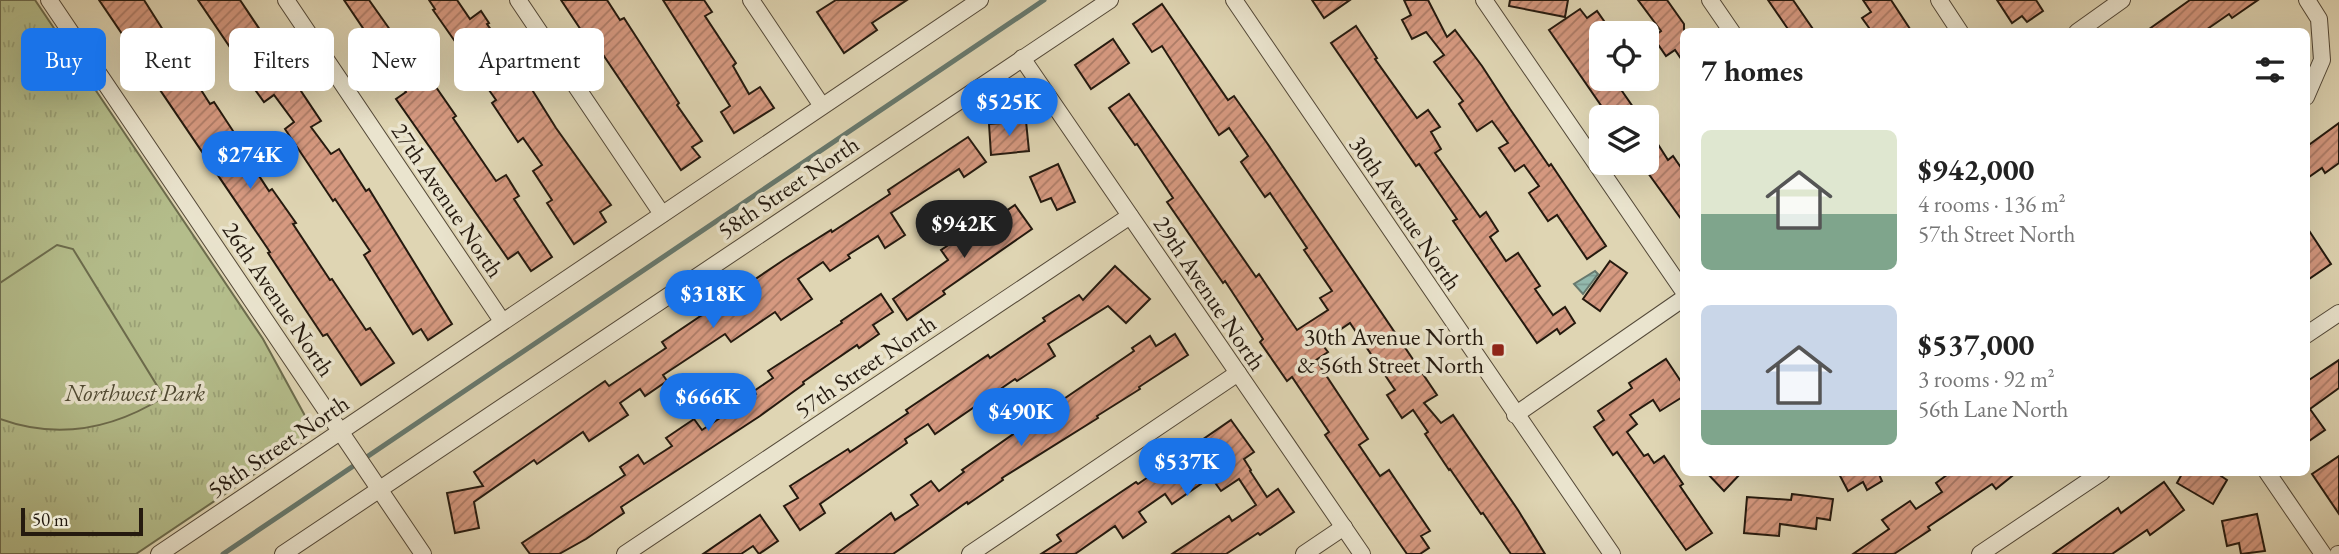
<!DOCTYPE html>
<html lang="en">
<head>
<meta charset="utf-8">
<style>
  body { margin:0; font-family:"EB Garamond",serif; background:#f6f6f6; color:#222; height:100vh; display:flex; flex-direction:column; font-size:26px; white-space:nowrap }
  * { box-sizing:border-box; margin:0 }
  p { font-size:23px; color:#767676 }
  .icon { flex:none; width:38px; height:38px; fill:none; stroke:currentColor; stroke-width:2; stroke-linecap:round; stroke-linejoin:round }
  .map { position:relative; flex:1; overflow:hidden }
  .details { position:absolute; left:1680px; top:28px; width:630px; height:448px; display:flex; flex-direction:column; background:#fff; border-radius:10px; box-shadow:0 7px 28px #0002 }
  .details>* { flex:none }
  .banner { position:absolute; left:21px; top:28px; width:665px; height:63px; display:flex; gap:14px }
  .tools { position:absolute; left:1589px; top:21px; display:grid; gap:14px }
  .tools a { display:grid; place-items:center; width:70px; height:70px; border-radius:10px; background:#fff; box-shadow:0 7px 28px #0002; font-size:35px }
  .scale { position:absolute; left:21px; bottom:18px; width:122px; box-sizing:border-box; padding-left:7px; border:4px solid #251a0f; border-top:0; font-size:19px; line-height:24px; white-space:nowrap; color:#251a0f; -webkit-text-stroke:5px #eae4ce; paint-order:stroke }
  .price { position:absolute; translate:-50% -60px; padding:0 16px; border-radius:24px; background:#1a73e8; color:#fff; font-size:23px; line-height:46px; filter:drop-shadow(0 2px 4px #0008) }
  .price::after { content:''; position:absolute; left:50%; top:42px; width:21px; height:16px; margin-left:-10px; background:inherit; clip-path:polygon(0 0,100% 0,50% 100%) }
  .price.on { background:#222; color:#fff }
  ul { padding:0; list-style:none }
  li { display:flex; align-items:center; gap:21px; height:175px; padding:0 21px }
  li span { display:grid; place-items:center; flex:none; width:196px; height:140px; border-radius:10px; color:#555 }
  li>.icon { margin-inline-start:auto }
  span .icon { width:84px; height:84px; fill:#fffc; stroke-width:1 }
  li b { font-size:30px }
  h2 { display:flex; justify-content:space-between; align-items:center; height:84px; padding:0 21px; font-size:30px }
  .chip { padding:0 24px; border-radius:10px; background:#fff; box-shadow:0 7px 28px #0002; font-size:24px; line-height:63px }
  .chip.on { background:#1a73e8; color:#fff }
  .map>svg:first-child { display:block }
  .grass { fill:url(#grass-tufts); stroke:#6c6c4d; stroke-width:2 }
  .garden { fill:#b4bd8b; stroke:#6c6c4d; stroke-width:2 }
  .water { fill:url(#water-rules); stroke:#67796e; stroke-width:2 }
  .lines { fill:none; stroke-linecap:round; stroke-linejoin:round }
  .stream { stroke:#67796e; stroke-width:5 }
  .building { fill:url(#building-hatch); stroke:#251a0f; stroke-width:2 }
  .minor-casing { stroke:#544938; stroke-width:18 }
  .minor { stroke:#eae4ce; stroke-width:16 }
  .poi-dot { fill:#8f2418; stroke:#eae4ce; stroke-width:2.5 }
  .labels { text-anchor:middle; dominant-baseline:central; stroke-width:7; stroke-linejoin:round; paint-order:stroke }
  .street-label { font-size:24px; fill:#251a0f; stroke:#eae4ce }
  .poi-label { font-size:24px; fill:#251a0f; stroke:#eae4ce; text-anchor:end }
  .park-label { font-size:24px; font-style:italic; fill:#504b34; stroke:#eae4ce }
</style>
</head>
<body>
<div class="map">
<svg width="2339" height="554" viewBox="0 0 2339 554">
  <defs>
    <pattern id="grass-tufts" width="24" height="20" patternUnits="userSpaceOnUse" patternTransform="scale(1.75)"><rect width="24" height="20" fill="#b4bd8b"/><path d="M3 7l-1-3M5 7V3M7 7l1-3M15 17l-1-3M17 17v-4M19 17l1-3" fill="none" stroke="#9ba277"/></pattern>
    <pattern id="water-rules" width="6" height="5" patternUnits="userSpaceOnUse" patternTransform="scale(1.75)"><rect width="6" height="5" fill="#93b9ad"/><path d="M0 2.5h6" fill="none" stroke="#7f9e94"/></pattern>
    <pattern id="building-hatch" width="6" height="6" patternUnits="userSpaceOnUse" patternTransform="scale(1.75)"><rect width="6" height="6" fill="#d69980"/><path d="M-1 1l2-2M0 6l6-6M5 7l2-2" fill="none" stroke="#ad7c67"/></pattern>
  </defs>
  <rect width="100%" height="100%" fill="#dfd5b3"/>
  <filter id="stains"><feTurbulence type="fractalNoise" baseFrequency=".00286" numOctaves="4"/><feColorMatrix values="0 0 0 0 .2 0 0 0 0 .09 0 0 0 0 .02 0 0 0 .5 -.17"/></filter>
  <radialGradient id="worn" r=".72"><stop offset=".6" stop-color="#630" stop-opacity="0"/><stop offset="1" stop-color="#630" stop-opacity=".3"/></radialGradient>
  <path class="grass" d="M0,0H35L263,339L304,414L309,429L302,442L136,554H0Z"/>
  <path class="garden" d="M57,245L73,249L164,397C113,429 58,440 0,419V283Z"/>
  <path class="water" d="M1595,271L1598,274L1583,294L1574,284Z"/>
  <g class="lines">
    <path class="stream" d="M223,554L1044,0"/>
  </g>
  <g class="building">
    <path d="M99,0H144L210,104L214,102L237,137L235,139L269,191L272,189L296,223L293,224L330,280L332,279L366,330L370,328L394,363L361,385L327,334L323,336L295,294L268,253L270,252Z"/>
    <path d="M198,0H240L321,121L311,127L331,154L339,149L366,191L369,189L452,324L428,340L421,329L413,334L364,255L370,251L335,199L333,201L285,129L294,122L274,95L264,102L245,76L248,74Z"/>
    <path d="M344,0H369L393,34L396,32L427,78L429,77L456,116L453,118L496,181L506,175L519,196L514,199L552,257L531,271L518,252L508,259L396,99L406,92Z"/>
    <path d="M429,0H457L470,19L481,11L489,23L487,24L521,72L556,128L611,205L600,212L606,222L574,244L547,203L552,200L533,171L542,165L523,138L518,142L492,103L496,100L433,10L435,9Z"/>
    <path d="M561,0H607L620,20L624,18L679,103L677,105L702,141L692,147L700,157L681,170L587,31L583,33Z"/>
    <path d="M663,0H704L712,12L705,16L736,63L733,66L749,94L760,87L774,108L734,133L721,112L730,106Z"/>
    <path d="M836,0H907L872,23L877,30L844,53L817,12Z"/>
    <path d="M1312,0H1350L1324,18Z"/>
    <path d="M1404,0H1428L1447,37L1455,30L1482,66L1510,109L1549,166L1551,164L1606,246L1587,259L1557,215L1548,221L1529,193L1539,186L1524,165L1515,171L1499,148L1508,143L1492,121L1477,131L1459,104L1463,101L1434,62L1444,55L1426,32L1412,39L1402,20L1411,15Z"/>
    <path d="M1510,0H1568L1565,17L1509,6Z"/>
    <path d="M1638,0H1667L1684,24V63L1675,50L1666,56L1653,37L1661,31Z"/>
    <path d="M1768,0H1793L1815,32H1790Z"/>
    <path d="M1863,0H1891L1912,32H1872L1862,18L1871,12Z"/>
    <path d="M1997,0H2036L2043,11L2027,22L2022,16L2012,23Z"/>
    <path d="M2190,0H2258L2232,18L2229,14L2203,32H2145Z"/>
    <path d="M1162,4L1228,100L1234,96L1267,143L1437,395L1424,403L1441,423L1453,415L1518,510L1545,554H1511L1483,513L1481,514L1450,469L1449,470L1425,434L1428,432L1413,410L1402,418L1387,395L1395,390L1350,323L1321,343L1328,352L1316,360L1368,439L1359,445L1380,476L1389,470L1430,531L1421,536L1429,548L1420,554H1407L1382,518L1325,435L1329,432L1292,377L1287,381L1260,342L1263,339L1225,281L1223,283L1167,202L1173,198L1137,144L1135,145L1109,108L1129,94L1256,277L1259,274L1297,330L1328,310L1320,298L1332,291L1304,250L1307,248L1270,193L1265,197L1241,162L1248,156L1229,128L1219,135L1162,46L1152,52L1133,24Z"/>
    <path d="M1580,9L1587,18L1597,11L1611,31L1601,33V79H1639L1622,91L1640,117H1609L1549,30Z"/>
    <path d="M1356,26L1377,58L1375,59L1417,118L1428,110L1440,127L1431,132L1441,149L1435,153L1480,217L1486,212L1498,231L1490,237L1506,261L1518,253L1540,286L1535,289L1553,315L1565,307L1575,323L1560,334L1557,329L1537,343L1453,221L1457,219L1419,164L1416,166L1331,43Z"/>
    <path d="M1113,39L1129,63L1091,89L1075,65Z"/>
    <path d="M1026,121L1029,151L991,155L989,124Z"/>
    <path d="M2339,123V163L2325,173L2322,168L2306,179V147Z"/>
    <path d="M1647,127L1668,160L1673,156L1684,172V223L1648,173L1651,171L1647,166Z"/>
    <path d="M968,137L986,162L964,177L959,169L891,213L905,235L885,248L878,236L848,255L850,258L830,271L823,262L798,279L812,299L781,320L775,312L731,342L725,334L663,375L667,381L645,396L640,389L620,403L628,415L589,441L583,432L537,464L534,460L474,502L479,528L455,533L447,493L483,486L474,472L605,381L609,386L666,348L662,342L785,259L831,230L832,232L890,194L888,190Z"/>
    <path d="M1058,164L1075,202L1057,210L1051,198L1041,202L1030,177Z"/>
    <path d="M1015,205L1032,229L943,291L945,294L907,320L893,299L948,260L941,250L970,231L972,234Z"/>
    <path d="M2306,226L2331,264L2306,281Z"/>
    <path d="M1610,261L1627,273L1600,311L1583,299Z"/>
    <path d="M1115,266L1150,299L1126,323L1108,306L1048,344L1055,356L1017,381L1015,379L935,434L928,424L905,439L907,443L820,504L825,513L800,530L784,506L798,498L790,486L848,449L850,452L908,413L906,410L988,355L990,358L1045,321L1043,318L1079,295L1083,300Z"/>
    <path d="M881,294L893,312L873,325L879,334L859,348L857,345L803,382L804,384L760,416L621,507L624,513L586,539L559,554H530L522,543L625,475L620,467L638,455L644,464L672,446L666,438L694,419L702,430L756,394L754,391L773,378L768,371L842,323L841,321Z"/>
    <path d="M1175,334L1188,355L1139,387L1140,389L1097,416L1098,418L1002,478L1003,480L968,504L967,502L893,554H836L891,513L895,520L918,505L911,495L931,481L939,491L964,472L962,470L1032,421L1038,431L1062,415L1055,405L1134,351L1132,348L1150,336L1156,346Z"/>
    <path d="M1666,359L1684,386V396L1660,411L1653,400L1630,415L1637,424L1627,432L1644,456L1648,454L1654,463L1664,456L1683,484L1680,486L1712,533L1686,550L1617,452L1613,455L1594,427L1604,420L1598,411L1632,388L1629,383Z"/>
    <path d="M2339,360V388L2310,409L2325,430L2306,443V382Z"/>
    <path d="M1231,420L1254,452L1244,459L1251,470L1250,471L1267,497L1278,489L1294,512L1260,535L1258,533L1226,554H1172L1229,516L1232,521L1256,505L1239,479L1221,491L1211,477L1172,504L1165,494L1139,512L1146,522L1123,538L1115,526L1075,554H1041L1061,541L1057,535L1136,482L1138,484Z"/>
    <path d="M2339,456V514L2312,474Z"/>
    <path d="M1706,472H1742L1724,491Z"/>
    <path d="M1838,472H1878L1882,481L1867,490L1863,482L1848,491Z"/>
    <path d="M1951,472H2017L1996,489L1992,484L1928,527L1930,530L1894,554H1853L1889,529L1882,520L1910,501L1916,509L1942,492L1936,483Z"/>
    <path d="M2183,472H2215L2227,480L2213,504L2177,483Z"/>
    <path d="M2164,482L2184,510L2150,535L2147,530L2112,554H2053L2118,508L2121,513Z"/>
    <path d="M1792,494L1833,499L1830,520L1817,518L1816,529L1780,524L1779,536L1744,533L1747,497L1791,500Z"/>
    <path d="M2257,514L2265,551L2241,554L2239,543L2227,546L2222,521Z"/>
    <path d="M760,515L778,541L759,554L753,546L741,554H703Z"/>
  </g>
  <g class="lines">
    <defs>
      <g id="minor">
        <path d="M49,0L423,554"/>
        <path d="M286,0L502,321"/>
        <path d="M518,0L662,214"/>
        <path d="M751,0L822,106"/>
        <path d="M1234,0L1612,554"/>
        <path d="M1484,0L1684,292"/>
        <path d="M1710,0L1732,32"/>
        <path d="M1939,0L1960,32"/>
        <path d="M2077,32L2122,0"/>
        <path d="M1022,58L1362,554"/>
        <path d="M2306,97L2322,60L2319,19L2307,0"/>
        <path d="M2306,335L2339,313"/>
        <path d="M1515,415L1684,298"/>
        <path d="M2267,472L2323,554"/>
        <path d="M159,554L980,0"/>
        <path d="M283,554L1110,0"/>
        <path d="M625,554L1130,216"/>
        <path d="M970,554L1238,373"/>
        <path d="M1304,554L1344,527"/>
        <path d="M1980,554L2102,472"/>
        <path d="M2338,554H2339"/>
      </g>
    </defs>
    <use href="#minor" class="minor-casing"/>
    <use href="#minor" class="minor"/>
  </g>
  <rect class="poi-dot" x="1491" y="343" width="14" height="14" rx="3.5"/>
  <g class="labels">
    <g class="street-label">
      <text transform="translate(788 187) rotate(-34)">58th Street North</text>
      <text transform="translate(448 200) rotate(56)">27th Avenue North</text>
      <text transform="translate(1406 213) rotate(56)">30th Avenue North</text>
      <text transform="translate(1210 293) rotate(56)">29th Avenue North</text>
      <text transform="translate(279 299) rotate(56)">26th Avenue North</text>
      <text transform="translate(865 366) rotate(-34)">57th Street North</text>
      <text transform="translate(278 446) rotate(-34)">58th Street North</text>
    </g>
    <g class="poi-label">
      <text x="1484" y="336">30th Avenue North<tspan x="1484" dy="28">&amp; 56th Street North</tspan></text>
    </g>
    <g class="park-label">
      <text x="135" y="392">Northwest Park</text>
    </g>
  </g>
  <rect width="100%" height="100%" filter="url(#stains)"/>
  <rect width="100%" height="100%" fill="url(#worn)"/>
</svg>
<div class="tools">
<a><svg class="icon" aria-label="locate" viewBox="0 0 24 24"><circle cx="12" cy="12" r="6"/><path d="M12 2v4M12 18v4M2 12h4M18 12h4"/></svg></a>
<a><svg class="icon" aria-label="layers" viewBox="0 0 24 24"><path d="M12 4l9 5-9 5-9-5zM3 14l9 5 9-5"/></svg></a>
</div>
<div class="scale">50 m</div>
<b class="price" style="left:1009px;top:138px">$525K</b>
<b class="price" style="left:250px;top:191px">$274K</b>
<b class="price on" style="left:964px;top:260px">$942K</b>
<b class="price" style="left:713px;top:330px">$318K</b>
<b class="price" style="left:708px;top:433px">$666K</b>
<b class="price" style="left:1021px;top:448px">$490K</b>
<b class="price" style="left:1187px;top:498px">$537K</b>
<div class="banner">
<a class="chip on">Buy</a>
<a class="chip">Rent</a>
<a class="chip">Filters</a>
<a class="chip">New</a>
<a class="chip">Apartment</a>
</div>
<section class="details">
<h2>7 homes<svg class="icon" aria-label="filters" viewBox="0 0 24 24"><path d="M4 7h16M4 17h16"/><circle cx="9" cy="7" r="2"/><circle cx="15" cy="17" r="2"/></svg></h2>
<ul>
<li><span style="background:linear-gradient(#dfe7d0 60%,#7fa58c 0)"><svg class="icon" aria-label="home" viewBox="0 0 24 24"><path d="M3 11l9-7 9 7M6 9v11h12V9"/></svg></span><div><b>$942,000</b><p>4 rooms · 136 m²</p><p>57th Street North</p></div></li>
<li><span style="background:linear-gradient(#c9d6e8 75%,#7fa58c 0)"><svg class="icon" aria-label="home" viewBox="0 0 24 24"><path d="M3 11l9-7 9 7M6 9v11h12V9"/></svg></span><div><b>$537,000</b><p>3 rooms · 92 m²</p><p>56th Lane North</p></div></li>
</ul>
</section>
</div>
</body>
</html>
